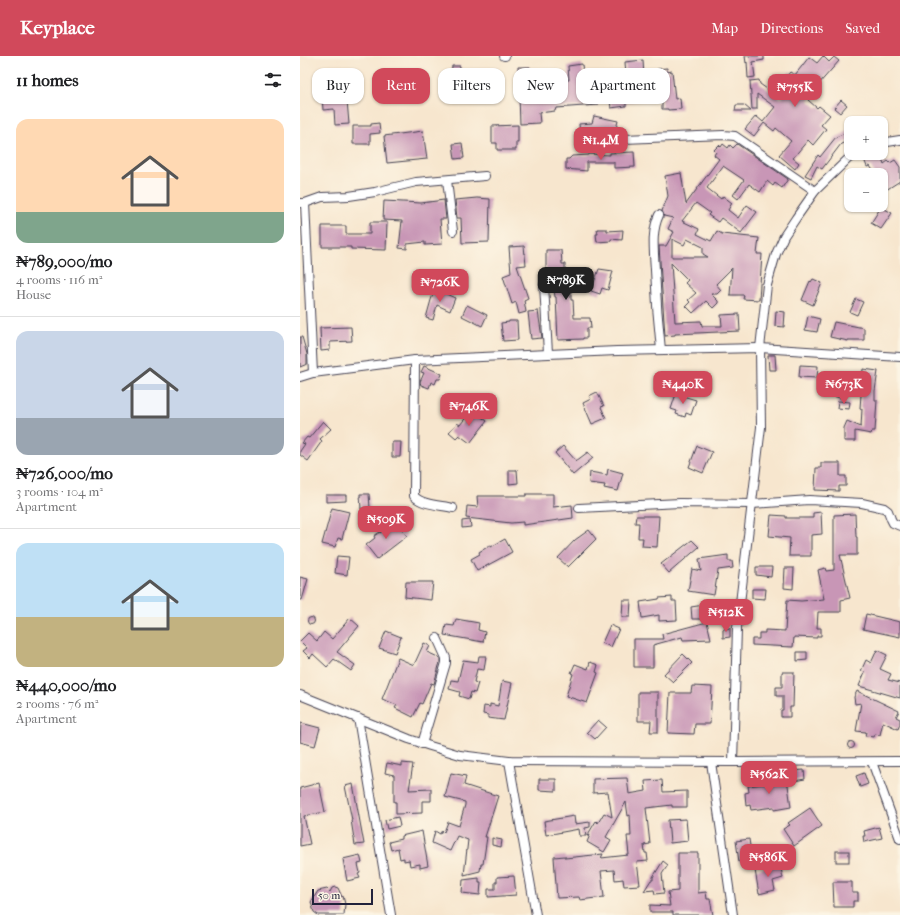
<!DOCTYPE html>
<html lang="en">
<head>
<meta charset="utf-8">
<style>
  body { margin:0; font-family:"IM FELL French Canon",serif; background:#f6f6f6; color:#202124; height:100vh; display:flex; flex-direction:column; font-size:15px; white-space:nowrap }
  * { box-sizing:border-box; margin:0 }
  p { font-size:13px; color:#757577 }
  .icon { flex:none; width:22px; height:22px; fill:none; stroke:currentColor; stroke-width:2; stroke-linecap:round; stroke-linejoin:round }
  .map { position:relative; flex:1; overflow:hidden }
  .panel { display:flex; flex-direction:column; background:#fff; width:300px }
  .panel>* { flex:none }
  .guide { position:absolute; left:12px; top:12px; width:380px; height:36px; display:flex; gap:8px }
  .tools { position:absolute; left:544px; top:60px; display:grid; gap:8px }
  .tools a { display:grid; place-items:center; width:44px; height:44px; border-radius:8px; background:#fff; box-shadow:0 1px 3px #0004; font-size:20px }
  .scale { position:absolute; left:12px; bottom:10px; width:61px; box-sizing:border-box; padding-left:4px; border:2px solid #22223b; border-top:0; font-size:11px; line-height:14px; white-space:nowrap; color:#22223b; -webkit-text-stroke:3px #fcf5e5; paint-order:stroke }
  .price { position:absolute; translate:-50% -34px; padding:0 9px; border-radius:8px; background:#d1495b; color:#fff; font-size:13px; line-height:26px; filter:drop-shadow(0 1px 2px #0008) }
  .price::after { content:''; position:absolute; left:50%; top:24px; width:12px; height:9px; margin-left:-6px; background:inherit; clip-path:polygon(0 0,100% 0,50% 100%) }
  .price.on { background:#222; color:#fff }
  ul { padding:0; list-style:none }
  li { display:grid; align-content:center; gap:8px; height:212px; padding:0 16px }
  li+li { border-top:1px solid #e0e0e0 }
  li span { display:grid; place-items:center; height:124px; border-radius:12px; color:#555 }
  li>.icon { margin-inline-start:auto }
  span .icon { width:72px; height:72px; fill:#fffc; stroke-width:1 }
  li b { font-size:17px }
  h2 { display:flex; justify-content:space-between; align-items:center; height:48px; padding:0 16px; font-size:17px }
  .pill { padding:0 14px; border-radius:12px; background:#fff; box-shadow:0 1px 3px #0004; font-size:14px; line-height:36px }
  .pill.on { background:#d1495b; color:#fff }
  header { display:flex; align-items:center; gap:24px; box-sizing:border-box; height:56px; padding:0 20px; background:#d1495b; color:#fff }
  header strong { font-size:19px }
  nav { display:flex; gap:22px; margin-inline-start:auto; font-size:14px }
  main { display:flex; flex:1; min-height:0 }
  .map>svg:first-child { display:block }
  .building { fill:#c896b6; fill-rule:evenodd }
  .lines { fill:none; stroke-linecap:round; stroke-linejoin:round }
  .minor-casing { stroke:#423f51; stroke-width:10 }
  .minor { stroke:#fff; stroke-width:8 }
</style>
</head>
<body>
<header>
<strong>Keyplace</strong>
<nav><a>Map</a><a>Directions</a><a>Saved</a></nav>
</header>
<main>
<section class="panel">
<h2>11 homes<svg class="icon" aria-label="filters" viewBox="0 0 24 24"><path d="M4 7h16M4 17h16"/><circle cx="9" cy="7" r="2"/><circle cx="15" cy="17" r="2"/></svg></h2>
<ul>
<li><span style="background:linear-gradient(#ffd9b3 75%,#7fa58c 0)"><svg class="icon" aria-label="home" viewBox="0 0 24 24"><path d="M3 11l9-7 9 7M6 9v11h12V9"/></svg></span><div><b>₦789,000/mo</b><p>4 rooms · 116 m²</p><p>House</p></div></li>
<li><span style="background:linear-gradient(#c9d6e8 70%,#9aa5b1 0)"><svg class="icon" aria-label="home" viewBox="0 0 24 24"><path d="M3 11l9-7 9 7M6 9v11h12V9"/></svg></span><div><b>₦726,000/mo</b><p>3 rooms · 104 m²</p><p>Apartment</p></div></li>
<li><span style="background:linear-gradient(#bfe0f5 60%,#c2b280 0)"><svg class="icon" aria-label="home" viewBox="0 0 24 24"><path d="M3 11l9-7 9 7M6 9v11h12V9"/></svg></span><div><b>₦440,000/mo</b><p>2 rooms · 76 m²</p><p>Apartment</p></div></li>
</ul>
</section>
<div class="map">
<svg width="600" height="859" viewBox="0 0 600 859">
  <rect width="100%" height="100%" fill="#fcf5e5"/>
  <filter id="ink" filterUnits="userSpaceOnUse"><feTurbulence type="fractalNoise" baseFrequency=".025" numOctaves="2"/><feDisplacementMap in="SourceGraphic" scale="8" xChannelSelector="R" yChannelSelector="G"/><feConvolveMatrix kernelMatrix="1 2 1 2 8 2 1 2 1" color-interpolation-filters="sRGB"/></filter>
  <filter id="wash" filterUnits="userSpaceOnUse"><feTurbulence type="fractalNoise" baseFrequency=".012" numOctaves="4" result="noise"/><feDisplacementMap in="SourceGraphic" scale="16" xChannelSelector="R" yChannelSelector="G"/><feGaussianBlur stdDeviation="0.9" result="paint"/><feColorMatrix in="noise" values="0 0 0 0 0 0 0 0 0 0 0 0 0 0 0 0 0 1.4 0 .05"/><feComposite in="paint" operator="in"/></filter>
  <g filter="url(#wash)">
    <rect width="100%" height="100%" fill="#f7e6ce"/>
    <g id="blocks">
      <g class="building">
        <path d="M445,0H464V4L453,6L455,21L448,22L447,6L446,7Z"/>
        <path d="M523,0L529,6L534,1L539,5L517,30L519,31L508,44L517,52L519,50L530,59L521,69L526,73L513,89L508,84L493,102L499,107L495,113L479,99L491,85L476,72L474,75L464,67L454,80L445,73L456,60L463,66L475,51L457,38V53H452L450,25L459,24L460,28L481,43L494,27L486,21L490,16L495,19L509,1L517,7Z"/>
        <path d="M343,4L344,23L358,21L357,13L367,12V16L372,15L375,43L380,42L381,53L368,54V53H362V38L346,40V44L326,46V50L311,52L310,45L298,46V49L256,52L255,55L239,57L240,67L220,68L218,11H230V44L256,42L255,25L269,24L268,10L282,8L285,39L309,37L307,22L326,20L325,6Z"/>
        <path d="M152,10H160L159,23H151Z"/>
        <path d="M42,16L43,21H45L49,68L35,69L34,53L23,54L21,23L34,22L33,17Z"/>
        <path d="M541,44L547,49L540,57L534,52Z"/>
        <path d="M436,49H444L451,55H435Z"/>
        <path d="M557,59L564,62L562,67H554Z"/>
        <path d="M294,60L318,65L312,88L288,82L290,77L280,78L279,68L292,67Z"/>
        <path d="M79,67L80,77L70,78V88H53V70H71V68Z"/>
        <path d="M218,69V86H216V94H197V87H192V70Z"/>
        <path d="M551,72V90L548,85L541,88L522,113L517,110L511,122L505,119L518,99L520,101L536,81L545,77L544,76Z"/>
        <path d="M123,75L127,103L87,107L84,80Z"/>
        <path d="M162,87L164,102L155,103L153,88Z"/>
        <path d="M423,88L428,92L430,89L433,92L437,88L488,123L482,132L475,127L473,130L467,125L460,136L449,128L438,143L433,139L444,124L423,110L407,132L421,143L423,140L432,147L428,154L438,162L447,149L457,156L441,177L421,162L418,166L408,159L410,157L396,147L382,165L399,173L397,178L411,185L417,175L422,178L459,182L457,198H462L459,244L443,243L444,239H430L432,212L416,228L421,234L417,238H411L418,245V247L413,252L406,245L393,257L386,250L390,246L388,244L396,237L385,227L388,224L371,207L375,266L401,265L402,270H422L421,259L439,258L440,275L375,278V279L365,280L359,190H366L374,176L368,173L373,162L364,160L362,155L368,140L365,120L381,117L386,148L419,103L414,99L416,96L414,94L419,89L421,91ZM372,183L384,189L387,183L403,191V198L408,201H372Z"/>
        <path d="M334,96L335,111L314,112V106H287V115L266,113V103H269L272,100L289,99V98L310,99V97Z"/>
        <path d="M580,97L584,108L588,105L590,107L595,104L600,111V125L586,134L581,126V119H576L570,110L567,111L564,103Z"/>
        <path d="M177,142L190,143L189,186L162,187L161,162H157L155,144Z"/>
        <path d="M144,144L146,163H140L142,188L125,189V186L107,188V193L99,192L102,165L83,164L84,145L121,147Z"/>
        <path d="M581,151L592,157L581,173L571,167Z"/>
        <path d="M70,166H87L86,194L51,193V191H22V170H46V178H70Z"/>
        <path d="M297,173H307V175L323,174L322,184L311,183V185L297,186L296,178H298Z"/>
        <path d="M224,190L226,209L217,210L228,242L224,244L226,256L219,258L216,246L212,248L203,220L211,217L209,191Z"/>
        <path d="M246,194H261L262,208H265V216H275L274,223L271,222V244H273L274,262H290L291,272H287V282H283V283L258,284L256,241H255L254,233H259L258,215L246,216Z"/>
        <path d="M299,213L313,215L308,234L302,232L300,238L291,235Z"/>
        <path d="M513,223L522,227L513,249L502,244L510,225L511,226Z"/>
        <path d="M135,233L155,242L150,255L137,249L133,264L126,262L131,244Z"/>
        <path d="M556,243L563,246L557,259L550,256Z"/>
        <path d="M167,249L187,259L182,270L162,260Z"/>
        <path d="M238,255L242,282L231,283L228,256Z"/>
        <path d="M476,255L485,256L484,271L475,270Z"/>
        <path d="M508,260L520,263L517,276L505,274Z"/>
        <path d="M209,265H217L218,284L203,285L201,267L209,266Z"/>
        <path d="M534,266L564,272V284H548V285L530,281Z"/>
        <path d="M51,271L52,285L30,286V294L21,295L20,272Z"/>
        <path d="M0,281H2L7,298V308L0,311Z"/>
        <path d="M468,299H475L476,314H469Z"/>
        <path d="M500,309L518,310L517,322L499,321Z"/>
        <path d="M124,310L142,318L140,323H137L135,328L131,326L129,332L121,329L120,326L124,317L121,316Z"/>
        <path d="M563,313L578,315L575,335V344H577L575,375H572L571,378L555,375V385H544V372L547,365L561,371L562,353L560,352Z"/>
        <path d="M544,320L545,326L541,342L519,337L521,327L539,330L537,321Z"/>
        <path d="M297,336L304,350L301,351L306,362L292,368L283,347L291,343L289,340Z"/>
        <path d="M376,338L396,344L391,359L386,357L385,361L376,358L377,355L371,353Z"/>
        <path d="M538,345L550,346L549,353L537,352Z"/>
        <path d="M172,354L187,365L170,387L159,379L156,382L149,376L157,367L160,369Z"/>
        <path d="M23,365L31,373L20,383L22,385L8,405L0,399V395L5,388L2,387L7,381L9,382Z"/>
        <path d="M92,386H101L100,401H92Z"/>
        <path d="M263,390L276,405L288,396L293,402L273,419L255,397Z"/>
        <path d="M397,390L412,396L403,417L389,411Z"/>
        <path d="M521,407H540V420H546V430H539V435L515,434L516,412H521Z"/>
        <path d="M308,413L323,417L318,435L304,432L305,429L289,427L290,416L307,419Z"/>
        <path d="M209,414H217L218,427L209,428Z"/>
        <path d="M60,438H69L70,452L61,453Z"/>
        <path d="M226,438H253V451L272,449L273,462L223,469V466L211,467L166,462L167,450L178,451L177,440H226Z"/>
        <path d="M26,439H46V445L26,446Z"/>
        <path d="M32,452L49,456L42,483L38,482L35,491L22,488Z"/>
        <path d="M521,456L522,478L511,479V500H489L490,482L469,480L471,459L486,460V462H513V457Z"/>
        <path d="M555,458L556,481H557V499H540L550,542L541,544V556H518L517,572H521V580H517V582L494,581L493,591L452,589V583H459V577H465V574L485,575L487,544L501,545L524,543L518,514L525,512L526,515L534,514V459Z"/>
        <path d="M336,460H359L357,491L342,490L343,482H338L339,467H335Z"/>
        <path d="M170,464L171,471L162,472V465Z"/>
        <path d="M96,465L107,480L77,503L66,489L75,482L74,480L80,476V477Z"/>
        <path d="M289,474L296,483L268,511L258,502L275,484Z"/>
        <path d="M205,483L212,496L177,515L171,503L180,498L179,496L191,489V491Z"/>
        <path d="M392,484L399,491L369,517L361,508Z"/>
        <path d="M428,499V505H432L433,512L418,514L414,539L388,535L392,513L401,515L399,503Z"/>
        <path d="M37,500L49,501L47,519L35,517Z"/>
        <path d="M456,511H472L471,521L456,519Z"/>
        <path d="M485,512H494L493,533L484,532Z"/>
        <path d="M0,521L8,523L2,544H0Z"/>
        <path d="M106,526H133L131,544L105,541Z"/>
        <path d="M452,533H466L465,543L452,542Z"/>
        <path d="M372,541V545H376L377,564L359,565V559L342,562L340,546L359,543V542Z"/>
        <path d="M323,544H331L330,561H322Z"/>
        <path d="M404,549L405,554H409L410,563H392L391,551Z"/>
        <path d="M566,558L600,566V581L563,573Z"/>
        <circle cx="11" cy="565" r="3.5"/>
        <path d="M50,562L59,570L37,596L55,609L51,615L34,603L27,611L13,598L10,602L3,595L7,592L0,585L8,577L17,585L24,576L32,583Z"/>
        <path d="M156,563L179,567L178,574L185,576L183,586L144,579L146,569L154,570Z"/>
        <path d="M407,566L411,583L383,584L382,581L353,589V611H334V583H363L362,578Z"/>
        <path d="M310,569L319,573L311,591L302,587Z"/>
        <path d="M430,572V581L423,582V573Z"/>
        <path d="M86,575L101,581L95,597L79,592Z"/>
        <path d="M124,587L130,590L127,596L140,602V606L134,628L131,627L122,648L120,647L113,661L95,652L97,649L82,643L98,602L114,609Z"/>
        <path d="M577,594L587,599L580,613L591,618L588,624L600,627V642L559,630L565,616L561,615L566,604L571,607Z"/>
        <path d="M497,596H507V604L497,605Z"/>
        <path d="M383,598L392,607L373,626L364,618Z"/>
        <path d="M179,600H186L184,614L177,613L174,626L178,627L175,637L171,636L169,643L159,640L160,636L149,633L151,624L158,625L163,604L178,606Z"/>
        <path d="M290,606L298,609L296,616L298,617L287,647L266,640L273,618L271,617L275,608L288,613Z"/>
        <path d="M482,616H494L493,651H490V661H481V654H483V640H476V631H482Z"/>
        <path d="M202,625L212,627L204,664L188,662V659L183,658L184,650L190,651V648L198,650Z"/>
        <path d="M392,630L412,631L410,668H395L394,678L368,677L370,637H391Z"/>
        <path d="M557,635L599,655L596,661L600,663V668L598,673L583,666L580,679L575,678L574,681L565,680L566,676L556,675L561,647L555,648L554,641Z"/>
        <path d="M338,636H358V676H350L351,665H338Z"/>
        <path d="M298,664L306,671L295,683L287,676Z"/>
        <path d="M1,667L20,672L15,690L0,686Z"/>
        <circle cx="551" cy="689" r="3.5"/>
        <path d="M87,707L102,710V707L113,708L109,734L131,733V745H122V757L96,758V746H94V719L85,717Z"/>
        <path d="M504,714L505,723L494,725L493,715Z"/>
        <path d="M151,717L166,720L164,729L198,740L185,781H187L183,808H181L180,815L164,819L168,784L157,780L150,795L132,787L135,775L140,778L142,774L144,776L148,766L159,770L165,749V746L145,741Z"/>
        <path d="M564,717L568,728L560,731L556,720Z"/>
        <path d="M327,722L329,738L346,735L345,725L362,724L363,736L387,735V751H372V749L346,752L350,788L344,789L345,797H347L348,805L337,806L340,829L324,830L323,823L315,824L314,814L301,815L304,841L280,844L279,841L257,842L254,801L265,800V802L303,798L301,802L329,799L327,780H331L330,759L328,760L326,746L306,781L311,784L304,796L287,786L290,779L287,780L296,765L298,767L304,757L312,761L308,736L293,737V723Z"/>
        <path d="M487,722L491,751L474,754V751L451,754L450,749L446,750L445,737L449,736L448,730L470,727V726L476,725L475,723Z"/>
        <path d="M239,723H256V735L239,734Z"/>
        <path d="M19,727L25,756L4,760L10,788L0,790V732Z"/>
        <path d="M53,728L64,788L55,789L51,764H52L45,730Z"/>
        <path d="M510,752L522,770L494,790L483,773L490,769L488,767Z"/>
        <path d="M274,760L275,768L290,766V771L285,772L286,780H280L279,773L246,779L244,765Z"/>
        <path d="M98,761L100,770L87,773L85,764Z"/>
        <path d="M386,763L388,785L370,787L368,764Z"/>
        <path d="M579,771L582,782L564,786L563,780H565L564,775Z"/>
        <path d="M122,775L128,810L120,812V808L110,810L109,804L104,805V802L100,803L98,792L91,794L89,786L101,783V780Z"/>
        <path d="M192,782L202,784L201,791L192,789Z"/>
        <path d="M449,783L452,804L439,806L436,785Z"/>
        <rect x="536" y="795" width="13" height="11"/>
        <path d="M378,797H398V837L406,836L407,843H410L413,859H373V856H350V849L370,850L368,836L378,835Z"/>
        <path d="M60,799L62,807L58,808L60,817L58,818L60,822L47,825L43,803Z"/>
        <path d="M363,805L368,809L362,818L364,837L355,838L354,834L344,835L351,824H353V821Z"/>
        <path d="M480,808L483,822L473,825L475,834L459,838L455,814Z"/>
        <path d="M214,820L216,839L188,841V833H195V826H197V821Z"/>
        <path d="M179,822V826H181L180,839L162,837L163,824Z"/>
        <path d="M533,826H552V837H558V845H553V851H534Z"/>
        <path d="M35,831L38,832L42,841L43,840L45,848L44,859H18L14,856L11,846L18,835L27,833L30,836L32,832Z"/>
      </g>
    </g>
  </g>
  <g filter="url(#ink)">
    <use href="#blocks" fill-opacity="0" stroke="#423f51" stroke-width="1"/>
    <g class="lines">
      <defs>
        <g id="minor">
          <path d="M204,0H205"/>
          <path d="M324,83L423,79L435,80L515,135"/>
          <path d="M581,87L600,84"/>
          <path d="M147,124L153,175"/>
          <path d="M0,147H5L22,141L49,140L75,136L116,126L185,120"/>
          <path d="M5,147L13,317"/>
          <path d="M359,159C351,176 354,195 355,214C356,240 358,267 361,294"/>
          <path d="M244,229L248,297"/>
          <path d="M115,304L114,440C122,449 141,449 153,452"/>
          <path d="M0,321L13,317L115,304L317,295L460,292L600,301"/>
          <path d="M279,452L380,447L452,448L509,444L562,447L584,452L588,455L591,463L593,467L600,470"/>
          <path d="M0,639L109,683L130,690L160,699L209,705L433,706L600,705"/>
          <path d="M58,662L91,859"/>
          <path d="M122,688L146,607V602L137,582"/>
          <path d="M209,705L236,859"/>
          <path d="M411,706L433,859"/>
          <path d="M433,706L437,572L461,371L460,292L467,229L476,198L484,180L496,162L515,135L549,102L557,97"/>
          <path d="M572,706L600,783"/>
        </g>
      </defs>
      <use href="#minor" class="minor-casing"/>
      <use href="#minor" class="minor"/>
    </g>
  </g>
</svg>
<div class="tools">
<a>+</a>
<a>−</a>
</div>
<div class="scale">50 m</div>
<b class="price" style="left:495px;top:52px">₦755K</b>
<b class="price" style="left:301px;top:105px">₦1.4M</b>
<b class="price on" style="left:266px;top:245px">₦789K</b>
<b class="price" style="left:140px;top:247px">₦726K</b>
<b class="price" style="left:383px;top:349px">₦440K</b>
<b class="price" style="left:544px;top:349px">₦673K</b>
<b class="price" style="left:169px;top:371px">₦746K</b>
<b class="price" style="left:86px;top:484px">₦509K</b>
<b class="price" style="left:426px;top:577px">₦512K</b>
<b class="price" style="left:469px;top:739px">₦562K</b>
<b class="price" style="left:468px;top:822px">₦586K</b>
<div class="guide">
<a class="pill">Buy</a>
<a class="pill on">Rent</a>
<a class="pill">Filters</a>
<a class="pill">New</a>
<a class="pill">Apartment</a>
</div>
</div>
</main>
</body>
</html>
